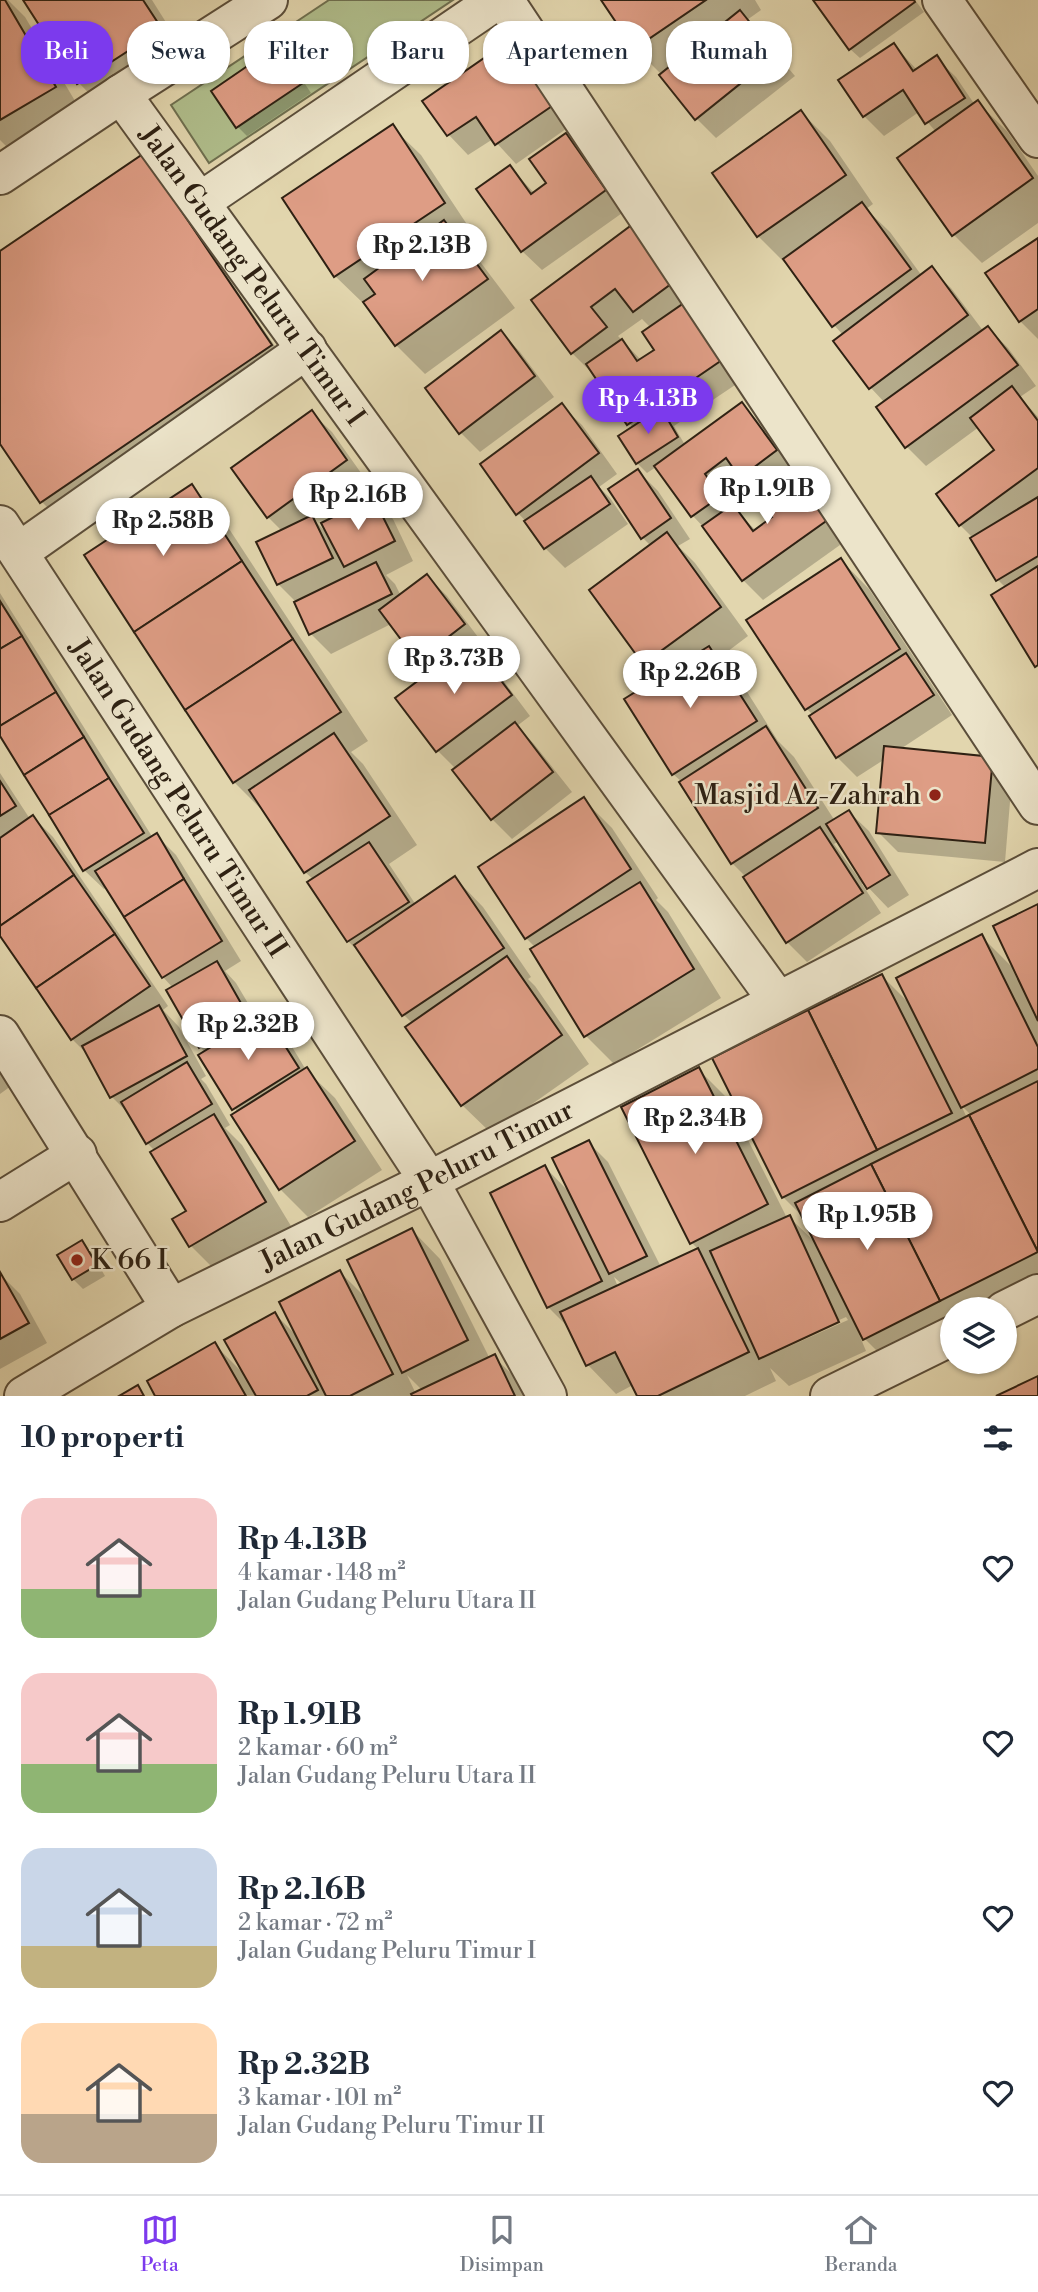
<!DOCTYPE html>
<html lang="id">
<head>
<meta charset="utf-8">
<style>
  body { margin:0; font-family:"Libre Bodoni",serif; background:#f6f6f7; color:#1f2937; height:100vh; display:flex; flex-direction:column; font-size:26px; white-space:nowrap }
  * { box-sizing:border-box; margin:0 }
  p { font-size:23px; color:#747a83 }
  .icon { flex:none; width:38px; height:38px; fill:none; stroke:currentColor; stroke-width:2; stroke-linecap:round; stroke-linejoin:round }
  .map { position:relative; height:1396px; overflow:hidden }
  .side { display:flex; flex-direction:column; background:#fff; flex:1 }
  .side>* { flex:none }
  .banner { position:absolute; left:21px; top:21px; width:998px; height:63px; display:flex; gap:14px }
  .fabs { position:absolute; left:940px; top:1297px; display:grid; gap:14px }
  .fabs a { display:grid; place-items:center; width:77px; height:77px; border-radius:50%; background:#fff; box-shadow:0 2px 5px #0004; font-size:35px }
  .price { position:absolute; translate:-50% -60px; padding:0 16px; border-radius:24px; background:#fff; color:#222; font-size:23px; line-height:46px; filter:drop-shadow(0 2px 4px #0008) }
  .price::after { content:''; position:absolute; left:50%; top:42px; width:21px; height:16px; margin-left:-10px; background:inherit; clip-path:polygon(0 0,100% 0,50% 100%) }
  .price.selected { background:#7c3aed; color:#fff }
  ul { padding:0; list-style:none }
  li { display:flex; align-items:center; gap:21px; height:175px; padding:0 21px }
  li span { display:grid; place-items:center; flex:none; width:196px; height:140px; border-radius:21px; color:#555 }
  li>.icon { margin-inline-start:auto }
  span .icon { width:84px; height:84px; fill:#fffc; stroke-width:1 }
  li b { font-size:30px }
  h2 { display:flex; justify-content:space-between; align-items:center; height:84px; padding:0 21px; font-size:30px }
  .pill { padding:0 24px; border-radius:28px; background:#fff; box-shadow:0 2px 5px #0004; font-size:24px; line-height:63px }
  .pill.selected { background:#7c3aed; color:#fff }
  .dock { display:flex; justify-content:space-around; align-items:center; height:98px; border-top:2px solid #e0e1e3; background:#fff; font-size:19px; color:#747a83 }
  .dock a { display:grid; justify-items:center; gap:4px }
  .dock .selected { color:#7c3aed }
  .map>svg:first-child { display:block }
  .green { fill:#b0be8c; stroke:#6f7050; stroke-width:2 }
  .shadow { fill:#0003; fill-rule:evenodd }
  .building { fill:#de9d85; stroke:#2e2113; stroke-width:2 }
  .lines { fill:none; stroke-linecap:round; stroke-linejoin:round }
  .minor-casing { stroke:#5b4e3a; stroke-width:42 }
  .minor { stroke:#ece4ca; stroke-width:38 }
  .poi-dot { fill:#8f2418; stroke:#ece4ca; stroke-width:2.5 }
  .labels { text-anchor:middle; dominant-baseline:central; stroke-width:5; stroke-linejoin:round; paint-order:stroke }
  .street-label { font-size:28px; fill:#2e2113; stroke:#ece4ca }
  .poi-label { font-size:28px; fill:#2e2113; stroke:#ece4ca; text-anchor:end }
</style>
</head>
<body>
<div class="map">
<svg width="1038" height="1396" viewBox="0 0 1038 1396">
  <rect width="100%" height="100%" fill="#e2d6ae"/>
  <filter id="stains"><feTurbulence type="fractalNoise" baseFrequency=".00286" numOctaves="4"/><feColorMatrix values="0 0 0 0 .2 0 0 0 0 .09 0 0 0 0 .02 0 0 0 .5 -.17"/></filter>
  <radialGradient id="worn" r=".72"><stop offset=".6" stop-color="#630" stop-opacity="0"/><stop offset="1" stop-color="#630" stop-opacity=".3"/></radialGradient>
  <path class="green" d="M329,0H453L209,163L171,105Z"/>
  <g class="shadow">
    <path d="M0,0H8L25,17L84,116L16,156L0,140Z"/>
    <path d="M25,0H152L189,59L107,112L79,83Z"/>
    <path d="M603,0H755L761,10L747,20L795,76L716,138L697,119L662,75L635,48Z"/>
    <path d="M815,0H915L924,12L860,58L850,49Z"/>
    <path d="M510,43L573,124L516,164L493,139L468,155L449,135L425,102Z"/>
    <path d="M894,45L917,70L936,58L956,77L975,105L978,103L1007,131L1038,176V223L982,263L953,234L936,132L919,112L884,136L864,116Z"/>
    <path d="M277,48L287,57L311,93L247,136L237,126Z"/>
    <path d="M801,112L830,141L873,204L866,209L890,232L922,276L931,269L951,288L984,332L988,328L1008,348L1036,386L1020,397L1038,417V667L994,596L1006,588L998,580L973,538L960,525L997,450L979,427L926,466L906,446L885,403L871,388L835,341L843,335L834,325L789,263L787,265L758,236L714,173Z"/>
    <path d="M392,127L421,155L472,232L461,239L472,251L515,308L425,374L396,345L365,303L364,304L335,276Z"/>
    <path d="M566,136L586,155L625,211L542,270L522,251L510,167L535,194L549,183Z"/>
    <path d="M152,166L281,355L51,511L42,502L0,440V253Z"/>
    <path d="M633,226L741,381L674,426L685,445L742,404L761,424L847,540L763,600L743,580L709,533L693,516L656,467L647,473L637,463L633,428L597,378L572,353L534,300ZM642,319L651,328L656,350L641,360L618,336ZM744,479L761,495L774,518L756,531L723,495Z"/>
    <path d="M1038,240V339L1020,321L988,273Z"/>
    <path d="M501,332L520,352L554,397L480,452L461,433Z"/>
    <path d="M562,406L582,425L617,474L599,487L610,498L628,524L565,568L545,548L530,526L518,513Z"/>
    <path d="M312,413L332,432L366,480L313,519L328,534L373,499L393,519L413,561L386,575L395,584L401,596L427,576L447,596L484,645L477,650L490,663L530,716L517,726L534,744L572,792L512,839L492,819L456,769L438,751L398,698L431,673L418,660L391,624L331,654L311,634L297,603L278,584L282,531L268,517Z"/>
    <path d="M638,471L658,491L690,539L678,546L695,563L748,636L719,658L737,676L778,741L794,757L835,821L849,812L869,831L909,895L888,908L864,883L862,884L881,913L807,962L787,942L746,877L732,863L682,782L673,774L660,679L644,663L651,546L642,537ZM839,841L860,875L858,877L834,844Z"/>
    <path d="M191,486L220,515L368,741L351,752L363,764L417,845L389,864L416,905L455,878L483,907L531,977L528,979L535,986L589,1064L491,1133L462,1105L413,1024L404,1015L363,956L348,941L310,882L314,880L305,872L263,811L234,782Z"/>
    <path d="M841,560L869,589L952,715L899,750L992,759L1012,778L1005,862L898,852L878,832L885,759L857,777L837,757L813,715L807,709L749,620Z"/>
    <path d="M0,593L153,838L157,836L176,855L241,961L225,971L236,983L258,1020L265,1016L285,1035L306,1070L335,1098L382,1170L308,1217L280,1189L238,1113L200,1055L205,1052L200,1047L173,988L163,977L108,887L104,889L84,870L0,733Z"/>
    <path d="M0,773L30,819L33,817L53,837L168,1006L163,1010L179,1027L206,1076L201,1079L206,1084L230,1125L225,1128L242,1145L294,1231L219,1274L191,1246L188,1212L155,1151L147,1143L131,1116L111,1096L90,1057L72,1039L0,933Z"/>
    <path d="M583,799L612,828L658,898L656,900L668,912L721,998L614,1064L586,1036L536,948L526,938L480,868Z"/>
    <path d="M1038,906V1294L1004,1309H952V1338L893,1367L865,1339L859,1326L856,1327L866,1351L789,1386L770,1368L776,1381L745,1396H638L633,1385L616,1394L588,1365L570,1329L548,1307L545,1167L570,1193L588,1142L608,1162L661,1267L699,1250L691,1242L699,1070L727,1098L787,1218L789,1217L817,1244L804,1218L783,1197L882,976L911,1005L981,936L1016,971ZM961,1105L972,1116L967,1118ZM614,1277L623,1285L618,1287ZM846,1317L848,1320L770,1355V1351Z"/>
    <path d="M0,1046L22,1078L0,1094Z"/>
    <path d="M412,1230L440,1259L490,1359L494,1357L523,1385L528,1396H157L150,1382L215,1345L245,1375L275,1314L298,1337L340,1272L367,1299ZM407,1375L423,1391L416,1394Z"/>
    <path d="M82,1242L91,1252L105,1276L83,1289L73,1279Z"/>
    <path d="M0,1274L20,1294L47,1343L0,1369Z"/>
  </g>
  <g class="building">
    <path d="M0,0H5L56,87L0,120Z"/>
    <path d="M23,0H143L162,29L77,84Z"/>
    <path d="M601,0H706L634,49Z"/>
    <path d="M813,0H914L915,2L849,50Z"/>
    <path d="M740,10L776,55L695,120L659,75Z"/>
    <path d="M510,40L555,104L495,145L476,117L447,136L422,101Z"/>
    <path d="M894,43L913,71L937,55L965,98L925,124L903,90L863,117L838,80Z"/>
    <path d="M278,45L303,83L236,128L211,91Z"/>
    <path d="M978,100L1033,178L952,236L897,158Z"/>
    <path d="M801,110L846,175L757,237L712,173Z"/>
    <path d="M393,124L445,203L334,277L282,198Z"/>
    <path d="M566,133L606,190L521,252L476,189L510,165L531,194L546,183L529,159Z"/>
    <path d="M143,154L272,345L40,503L0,444V251Z"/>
    <path d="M862,202L911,269L832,327L783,259Z"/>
    <path d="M444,220L488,279L395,346L363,302L375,294L364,279Z"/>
    <path d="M633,224L675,281L633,312L615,289L591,307L607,327L571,354L531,300Z"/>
    <path d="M1038,238V309L1019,322L985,273Z"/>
    <path d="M932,266L968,315L869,389L833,341Z"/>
    <path d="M684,303L722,360L627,425L586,364L622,339L637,361L654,350L642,332Z"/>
    <path d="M988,326L1018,365L905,448L876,407Z"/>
    <path d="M501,330L535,376L459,434L425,388Z"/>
    <path d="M1012,386L1038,421V468L959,526L936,494L994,450L970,418Z"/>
    <path d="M742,402L777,450L740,478L726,458L705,474L721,496L691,517L654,466Z"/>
    <path d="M562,403L599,453L516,515L480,464Z"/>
    <path d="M661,408L678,437L636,464L618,436Z"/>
    <path d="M312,410L347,460L267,518L231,468Z"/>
    <path d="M638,469L671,518L641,539L608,489Z"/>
    <path d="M793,470L829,519L742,581L702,526L733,504L753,531L772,517L757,496Z"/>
    <path d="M591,476L610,504L544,549L524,521Z"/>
    <path d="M192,484L242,561L134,632L84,555Z"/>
    <path d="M373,497L395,541L344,567L321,523Z"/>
    <path d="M1038,497V556L996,581L970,538Z"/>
    <path d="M312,515L333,558L277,585L256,542Z"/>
    <path d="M667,532L721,607L643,664L589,590Z"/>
    <path d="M841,558L900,649L805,710L746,620Z"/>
    <path d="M242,561L293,639L185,710L134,632Z"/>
    <path d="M376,562L392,594L309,635L294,602Z"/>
    <path d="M1038,566V665L1035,667L991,595Z"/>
    <path d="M427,574L465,624L417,661L379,610Z"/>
    <path d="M0,601L22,636L0,649Z"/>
    <path d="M22,636L56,692L0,726V649Z"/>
    <path d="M293,639L341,712L233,783L185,710Z"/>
    <path d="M471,641L512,695L436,752L395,698Z"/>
    <path d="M709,646L757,721L672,775L624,699Z"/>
    <path d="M906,653L934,695L836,758L809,716Z"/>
    <path d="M56,692L84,737L24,775L0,736V726Z"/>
    <path d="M515,722L553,772L491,820L452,770Z"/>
    <path d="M766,726L818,808L731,864L679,782Z"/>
    <path d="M334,733L390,816L304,873L249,790Z"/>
    <path d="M84,737L109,778L49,815L24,775Z"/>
    <path d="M884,746L993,757L985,843L876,833Z"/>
    <path d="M109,778L144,833L83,871L49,815Z"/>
    <path d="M0,781L16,806L0,816Z"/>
    <path d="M584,797L631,869L525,939L478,867Z"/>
    <path d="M849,810L890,875L867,889L826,824Z"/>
    <path d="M33,815L74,875L0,926V838Z"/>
    <path d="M820,827L863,893L786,943L743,877Z"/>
    <path d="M157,833L184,879L124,917L95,871Z"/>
    <path d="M369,842L409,902L347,942L307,882Z"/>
    <path d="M74,875L115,934L36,988L0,936V926Z"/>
    <path d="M455,876L504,948L402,1016L354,945Z"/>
    <path d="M184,879L222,941L162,978L124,917Z"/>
    <path d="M640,882L694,969L584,1037L530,949Z"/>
    <path d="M1038,904V1021L993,926Z"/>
    <path d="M115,934L150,986L71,1040L36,988Z"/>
    <path d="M982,934L1038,1047V1069L961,1108L896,978Z"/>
    <path d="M507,956L562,1035L461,1106L405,1027Z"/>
    <path d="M217,961L250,1019L199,1048L166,990Z"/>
    <path d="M882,974L952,1113L877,1150L808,1010Z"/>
    <path d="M159,1005L187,1056L110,1098L82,1046Z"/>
    <path d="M808,1010L877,1150L782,1198L712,1058Z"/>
    <path d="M265,1014L299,1068L232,1110L198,1055Z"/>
    <path d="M187,1062L212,1104L146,1144L121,1102Z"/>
    <path d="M307,1067L355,1141L279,1190L231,1115Z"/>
    <path d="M699,1067L768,1204L690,1244L621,1107Z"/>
    <path d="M1038,1081V1252L969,1115Z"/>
    <path d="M214,1114L266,1202L189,1247L172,1219L186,1211L150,1152Z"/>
    <path d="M969,1115L1038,1252L940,1301L871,1164Z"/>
    <path d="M589,1140L647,1256L609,1274L552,1158Z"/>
    <path d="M871,1164L940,1301L863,1340L795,1203Z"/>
    <path d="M545,1165L602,1281L547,1308L490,1193Z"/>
    <path d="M790,1215L839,1322L759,1359L710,1251Z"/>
    <path d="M412,1228L468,1340L402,1373L347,1260Z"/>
    <path d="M82,1240L97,1265L72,1280L57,1255Z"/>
    <path d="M698,1248L749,1352L658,1396H637L615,1352L586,1366L560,1312Z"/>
    <path d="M340,1270L393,1374L350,1396H326L279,1302Z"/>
    <path d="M0,1272L29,1323L0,1339Z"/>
    <path d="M275,1312L318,1390L307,1396H256L224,1340Z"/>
    <path d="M215,1342L246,1396H155L147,1381Z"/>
    <path d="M495,1354L515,1396H412L411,1394Z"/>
    <path d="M1038,1376V1396H996Z"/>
    <path d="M138,1385L144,1396H119Z"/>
  </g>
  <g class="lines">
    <defs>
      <g id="minor">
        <path d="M504,0L1038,805"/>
        <path d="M942,0L1038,138"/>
        <path id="s1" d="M121,94L778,1001"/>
        <path d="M0,175L121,94L268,0"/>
        <path d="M200,202L497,0"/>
        <path id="s2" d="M0,525L429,1181L547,1396"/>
        <path d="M19,552L307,349"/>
        <path d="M0,1035L171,1308"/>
        <path d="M0,1202L77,1154"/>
        <path d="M1004,1311L1038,1294"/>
        <path id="s3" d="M24,1396L171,1308L429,1181L1038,868"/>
        <path d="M830,1396L952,1336"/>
      </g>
    </defs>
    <use href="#minor" class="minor-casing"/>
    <use href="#minor" class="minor"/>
  </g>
  <g class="poi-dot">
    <circle cx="935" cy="795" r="7"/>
    <circle cx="77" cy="1260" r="7"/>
  </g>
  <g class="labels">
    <g class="street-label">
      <text stroke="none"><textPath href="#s1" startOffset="224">Jalan Gudang Peluru Timur I</textPath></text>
      <text stroke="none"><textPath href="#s2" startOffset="326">Jalan Gudang Peluru Timur II</textPath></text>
      <text stroke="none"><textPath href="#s3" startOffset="446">Jalan Gudang Peluru Timur</textPath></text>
    </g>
    <g class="poi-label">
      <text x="921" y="795">Masjid Az-Zahrah</text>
      <text x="91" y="1260" text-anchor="start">K 66 I</text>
    </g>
  </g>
  <rect width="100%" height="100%" filter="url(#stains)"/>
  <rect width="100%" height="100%" fill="url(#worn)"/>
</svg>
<div class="fabs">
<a><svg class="icon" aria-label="layers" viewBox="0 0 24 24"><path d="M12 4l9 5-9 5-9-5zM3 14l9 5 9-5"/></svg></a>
</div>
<b class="price" style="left:422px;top:283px">Rp 2.13B</b>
<b class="price selected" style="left:648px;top:436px">Rp 4.13B</b>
<b class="price" style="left:767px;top:526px">Rp 1.91B</b>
<b class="price" style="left:358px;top:532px">Rp 2.16B</b>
<b class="price" style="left:163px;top:558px">Rp 2.58B</b>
<b class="price" style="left:454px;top:696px">Rp 3.73B</b>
<b class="price" style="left:690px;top:710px">Rp 2.26B</b>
<b class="price" style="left:248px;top:1062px">Rp 2.32B</b>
<b class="price" style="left:695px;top:1156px">Rp 2.34B</b>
<b class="price" style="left:867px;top:1252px">Rp 1.95B</b>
<div class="banner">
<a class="pill selected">Beli</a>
<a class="pill">Sewa</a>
<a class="pill">Filter</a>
<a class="pill">Baru</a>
<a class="pill">Apartemen</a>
<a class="pill">Rumah</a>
</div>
</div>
<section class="side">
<h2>10 properti<svg class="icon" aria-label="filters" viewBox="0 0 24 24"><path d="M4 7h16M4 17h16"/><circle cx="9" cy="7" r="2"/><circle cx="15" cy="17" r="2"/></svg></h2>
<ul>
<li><span style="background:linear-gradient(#f6c9c9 65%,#8fb573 0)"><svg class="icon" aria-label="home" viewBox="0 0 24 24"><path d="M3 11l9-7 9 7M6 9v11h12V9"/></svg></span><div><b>Rp 4.13B</b><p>4 kamar · 148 m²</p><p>Jalan Gudang Peluru Utara II</p></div><svg class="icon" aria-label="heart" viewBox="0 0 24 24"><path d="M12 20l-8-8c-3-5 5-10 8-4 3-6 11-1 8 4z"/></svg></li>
<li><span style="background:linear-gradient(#f6c9c9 65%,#8fb573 0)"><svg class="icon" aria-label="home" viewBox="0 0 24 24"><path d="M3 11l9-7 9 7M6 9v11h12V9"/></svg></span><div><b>Rp 1.91B</b><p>2 kamar · 60 m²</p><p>Jalan Gudang Peluru Utara II</p></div><svg class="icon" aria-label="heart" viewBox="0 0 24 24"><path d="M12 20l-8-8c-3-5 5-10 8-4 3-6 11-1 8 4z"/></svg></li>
<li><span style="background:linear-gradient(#c9d6e8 70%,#c2b280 0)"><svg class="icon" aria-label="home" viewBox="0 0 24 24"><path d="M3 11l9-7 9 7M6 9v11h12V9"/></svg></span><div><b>Rp 2.16B</b><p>2 kamar · 72 m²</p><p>Jalan Gudang Peluru Timur I</p></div><svg class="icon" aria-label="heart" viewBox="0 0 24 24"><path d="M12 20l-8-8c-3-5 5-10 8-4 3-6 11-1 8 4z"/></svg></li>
<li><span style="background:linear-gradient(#ffd9b3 65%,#b9a48a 0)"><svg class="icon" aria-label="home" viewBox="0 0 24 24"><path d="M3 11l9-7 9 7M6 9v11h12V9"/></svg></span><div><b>Rp 2.32B</b><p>3 kamar · 101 m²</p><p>Jalan Gudang Peluru Timur II</p></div><svg class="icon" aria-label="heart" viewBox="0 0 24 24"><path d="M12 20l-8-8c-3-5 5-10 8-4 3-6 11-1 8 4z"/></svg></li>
</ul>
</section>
<nav class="dock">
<a class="selected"><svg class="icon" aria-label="map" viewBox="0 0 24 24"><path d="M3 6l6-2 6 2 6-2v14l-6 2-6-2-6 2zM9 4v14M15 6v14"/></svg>Peta</a>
<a><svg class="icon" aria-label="saved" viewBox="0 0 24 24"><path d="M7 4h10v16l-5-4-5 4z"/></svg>Disimpan</a>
<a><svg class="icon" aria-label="home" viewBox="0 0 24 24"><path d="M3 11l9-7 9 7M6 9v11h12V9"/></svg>Beranda</a>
</nav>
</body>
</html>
